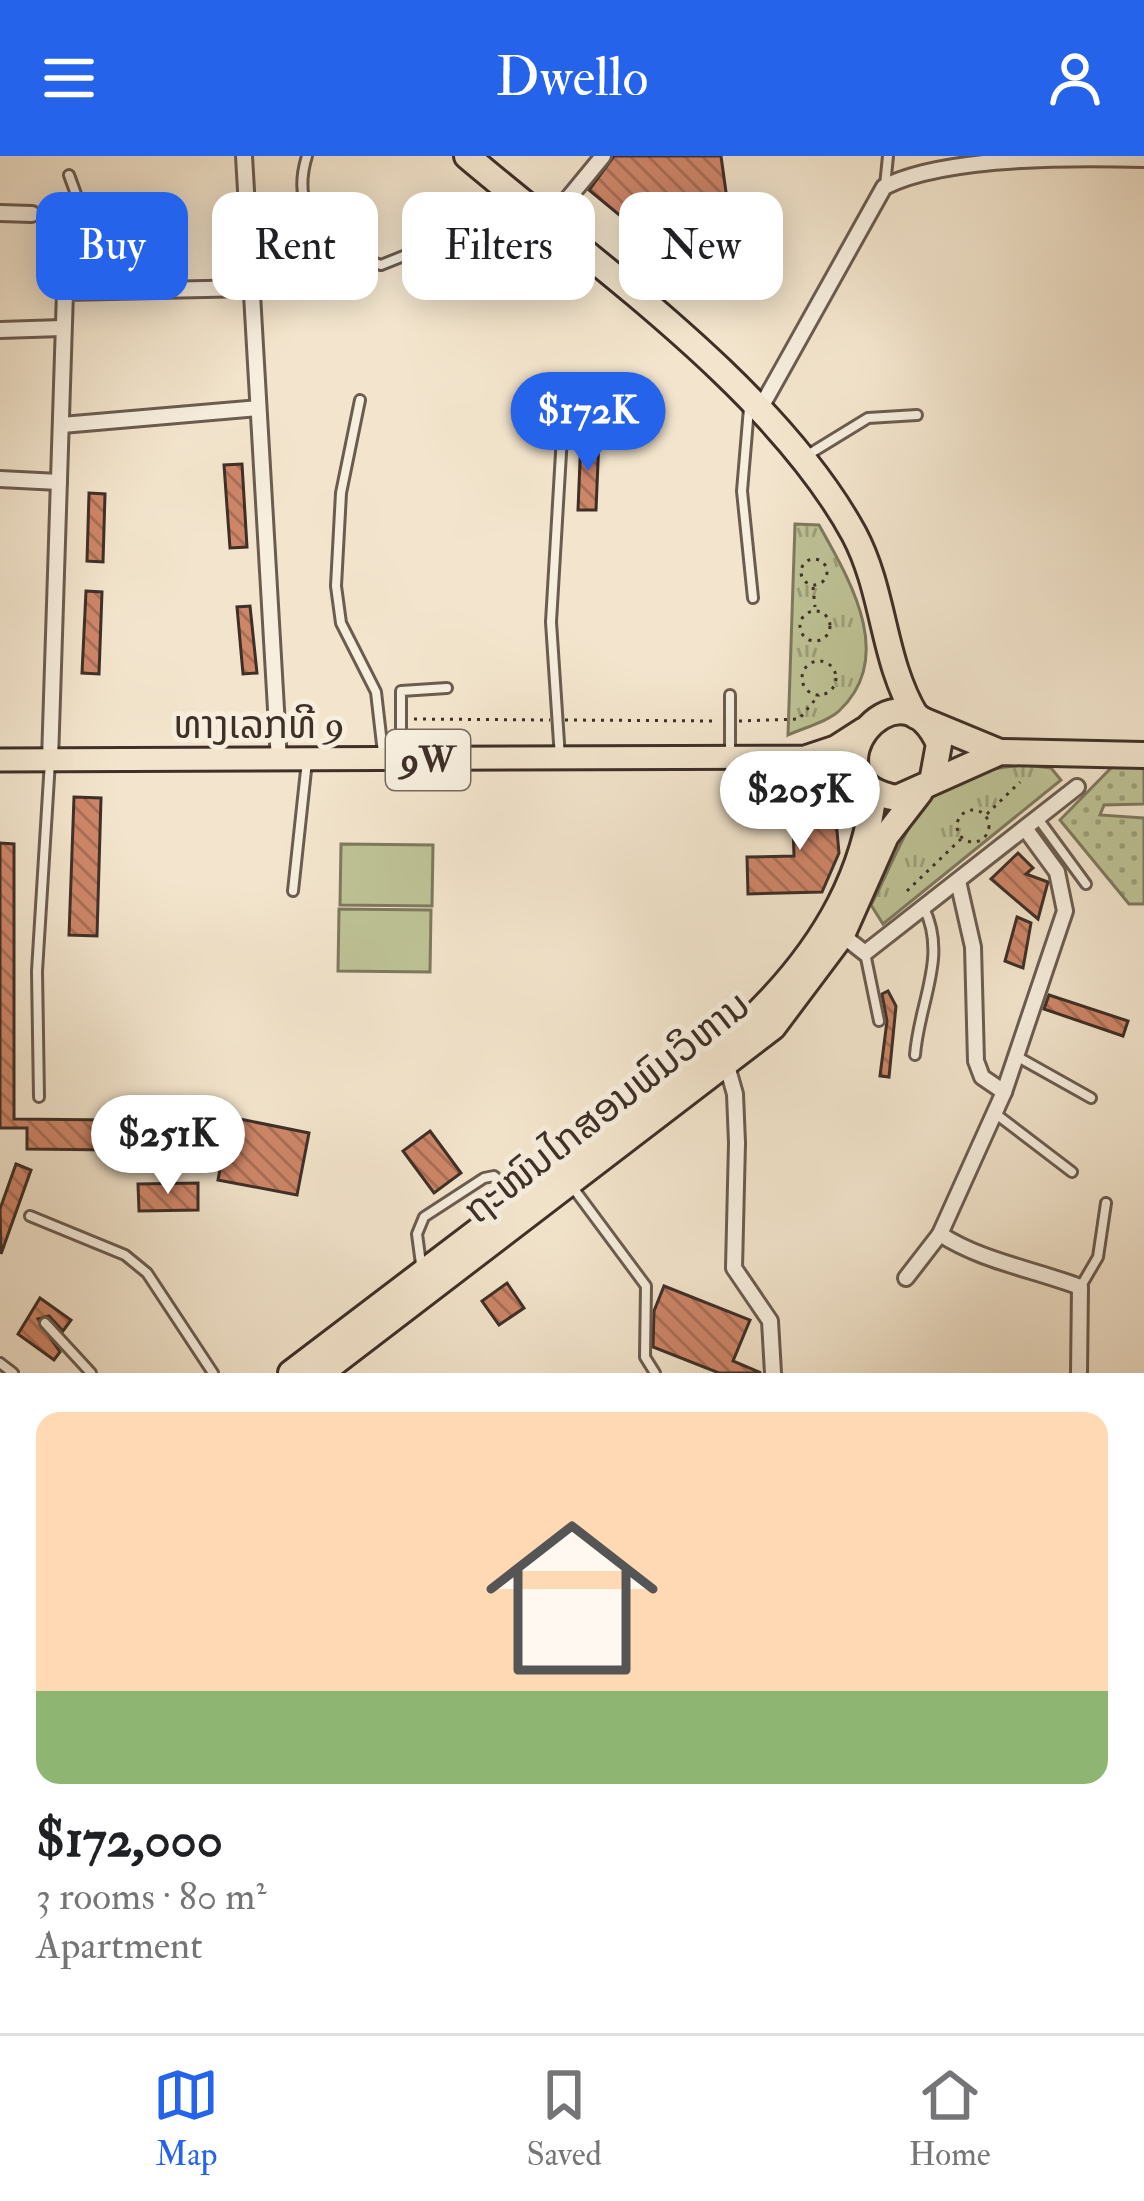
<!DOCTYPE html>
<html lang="en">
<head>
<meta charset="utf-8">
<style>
  body { margin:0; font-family:"IM FELL Double Pica","Noto Sans Lao",serif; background:#f2f2f2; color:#202124; height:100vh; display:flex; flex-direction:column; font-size:45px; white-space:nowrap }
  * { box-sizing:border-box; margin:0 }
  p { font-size:39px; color:#757577 }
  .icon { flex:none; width:66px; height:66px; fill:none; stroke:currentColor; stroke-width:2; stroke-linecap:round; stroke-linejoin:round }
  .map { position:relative; height:1217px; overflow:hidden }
  .details { display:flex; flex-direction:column; background:#fff; flex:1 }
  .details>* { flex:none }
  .hud { position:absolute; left:36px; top:36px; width:1074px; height:108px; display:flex; gap:24px }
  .price { position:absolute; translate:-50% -102px; padding:0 27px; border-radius:42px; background:#fff; color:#222; font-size:39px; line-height:78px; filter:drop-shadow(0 3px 6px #0008) }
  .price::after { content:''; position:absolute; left:50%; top:72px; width:36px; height:27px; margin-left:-18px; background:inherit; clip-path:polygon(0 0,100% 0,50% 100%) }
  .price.on { background:#2563eb; color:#fff }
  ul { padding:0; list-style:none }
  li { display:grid; align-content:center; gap:24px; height:636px; padding:0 36px }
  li+li { border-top:3px solid #e0e0e0 }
  li span { display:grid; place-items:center; height:372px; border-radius:24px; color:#555 }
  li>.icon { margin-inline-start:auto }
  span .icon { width:216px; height:216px; fill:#fffc; stroke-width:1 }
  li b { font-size:51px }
  .pill { padding:0 42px; border-radius:24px; background:#fff; box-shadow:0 6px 30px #0003; font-size:42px; line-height:108px }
  .pill.on { background:#2563eb; color:#fff }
  header { display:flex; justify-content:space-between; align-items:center; height:156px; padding:0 36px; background:#2563eb; color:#fff; font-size:54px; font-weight:600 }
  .tab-bar { display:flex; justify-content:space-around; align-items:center; height:168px; border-top:3px solid #e0e0e0; background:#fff; font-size:33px; color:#757577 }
  .tab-bar a { display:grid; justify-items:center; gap:6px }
  .tab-bar .on { color:#2563eb }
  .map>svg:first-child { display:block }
  .grass { fill:url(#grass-dots); stroke:#7e795e; stroke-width:3 }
  .park { fill:url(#park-tufts); stroke:#7e795e; stroke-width:3 }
  .pitch { fill:#bec396; stroke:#7e795e; stroke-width:3 }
  .building { fill:url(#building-back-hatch); stroke:#3e2f27; stroke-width:3 }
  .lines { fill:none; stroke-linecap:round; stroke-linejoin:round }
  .service-casing { stroke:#6b5c50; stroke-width:14 }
  .minor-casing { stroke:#6b5c50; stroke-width:20 }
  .primary-casing { stroke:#3e2f27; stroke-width:27 }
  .trunk-casing { stroke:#3e2f27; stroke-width:30 }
  .path { stroke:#3e2f27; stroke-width:3; stroke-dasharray:3 6; stroke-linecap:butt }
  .service { stroke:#f7eede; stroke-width:8 }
  .minor { stroke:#f7eede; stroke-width:14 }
  .primary { stroke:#f3e5cd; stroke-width:21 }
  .trunk { stroke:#f3e5cd; stroke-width:24 }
  .labels { text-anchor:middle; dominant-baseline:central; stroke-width:10; stroke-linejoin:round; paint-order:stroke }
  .shield { fill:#f7eede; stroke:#76685e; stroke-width:3 }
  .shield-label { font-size:36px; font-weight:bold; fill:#3e2f27 }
  .street-label { font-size:39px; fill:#3e2f27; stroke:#f7eede }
</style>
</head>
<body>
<header><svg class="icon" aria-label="menu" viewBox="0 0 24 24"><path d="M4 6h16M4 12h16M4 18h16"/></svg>Dwello<svg class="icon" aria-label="person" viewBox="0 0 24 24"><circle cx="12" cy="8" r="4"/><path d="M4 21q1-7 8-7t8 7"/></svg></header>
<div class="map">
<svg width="1144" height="1217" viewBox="0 0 1144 1217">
  <defs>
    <pattern id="grass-dots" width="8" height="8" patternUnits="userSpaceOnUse" patternTransform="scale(3)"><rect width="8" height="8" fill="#bec396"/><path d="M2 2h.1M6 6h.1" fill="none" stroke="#9c9f7a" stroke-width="1.8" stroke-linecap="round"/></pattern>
    <pattern id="park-tufts" width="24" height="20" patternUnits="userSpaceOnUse" patternTransform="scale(3)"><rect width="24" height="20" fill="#bec396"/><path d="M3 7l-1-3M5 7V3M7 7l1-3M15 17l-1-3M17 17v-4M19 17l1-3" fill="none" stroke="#9c9f7a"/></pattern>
    <pattern id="building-back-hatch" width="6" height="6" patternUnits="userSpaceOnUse" patternTransform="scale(3)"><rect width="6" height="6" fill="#ce8669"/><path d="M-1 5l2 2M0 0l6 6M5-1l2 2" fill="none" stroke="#a96e56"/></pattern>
  </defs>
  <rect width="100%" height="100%" fill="#f3e5cd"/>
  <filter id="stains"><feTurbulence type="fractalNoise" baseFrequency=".00167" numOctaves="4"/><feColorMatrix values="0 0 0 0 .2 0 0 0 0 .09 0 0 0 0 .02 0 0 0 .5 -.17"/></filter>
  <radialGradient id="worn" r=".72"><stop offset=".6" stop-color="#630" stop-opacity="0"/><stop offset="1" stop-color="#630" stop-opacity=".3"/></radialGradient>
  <path class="grass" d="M1144,609V648L1104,649L1100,659L1144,662V748H1129L1060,664L1112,611Z"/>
  <g class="park">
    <path d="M795,368L819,369C849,423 897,501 839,555C827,566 803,572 788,579Z"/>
    <path d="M1024,609L1051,612L1061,624L883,768L871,749C915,665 914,619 1024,609Z"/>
  </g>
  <g class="pitch">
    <path d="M341,688L433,689L432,750L340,749Z"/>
    <path d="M339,753L431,754L430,816L338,815Z"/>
  </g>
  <g class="building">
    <path d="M614,0H721L730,65L651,75L646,81L589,34Z"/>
    <path d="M708,71L731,84L704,132L681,119Z"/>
    <path d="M553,231L605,234L604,255L552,253Z"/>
    <path d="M581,281L599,282L596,354H578Z"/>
    <path d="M242,308L247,391L230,392L224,309Z"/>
    <path d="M89,337L105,338L103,406L87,405Z"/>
    <path d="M86,435L102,436L99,518L82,517Z"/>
    <path d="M250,450L257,517L243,518L237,451Z"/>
    <path d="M792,639H815L835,653L839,697L822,736L748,738L747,701L794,700Z"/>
    <path d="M74,641L101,642L97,780L69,779Z"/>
    <path d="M0,687L14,688V963L112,964V994L27,993V972H0Z"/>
    <path d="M1018,697L1033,712L1026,718L1048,726L1038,763L991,723Z"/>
    <path d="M1017,761L1031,767L1023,812L1005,805Z"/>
    <path d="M888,835L896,850L889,921L880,920L887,865L882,838Z"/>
    <path d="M1049,839L1128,865L1123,880L1044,853Z"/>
    <path d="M230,961L309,977L297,1039L218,1024Z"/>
    <path d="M430,975L461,1017L434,1037L403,995Z"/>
    <path d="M16,1008L31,1014L1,1098L0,1053Z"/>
    <path d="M198,1027V1054L139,1055L138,1028Z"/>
    <path d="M507,1127L524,1152L499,1169L482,1145Z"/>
    <path d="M664,1130L750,1164L733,1205L761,1217H719L653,1191L654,1155Z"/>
    <path d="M40,1142L71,1164L63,1175L49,1160L38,1163L60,1196L54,1204L18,1178Z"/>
  </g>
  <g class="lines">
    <defs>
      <g id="service">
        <path d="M307,0C288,61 330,92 381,109L411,97"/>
        <path d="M69,19L80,49L94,63L95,132"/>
        <path d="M885,30L888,0"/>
        <path d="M360,244L341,337L336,430L341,467L376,536L383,597"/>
        <path d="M749,252L742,335L753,442"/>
        <path d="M806,300L868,262L917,259"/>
        <path d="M730,539V600"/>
        <path d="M401,597V535L447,532"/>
        <path d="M560,602L551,466L562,280"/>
        <path d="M1039,664L1086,728"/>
        <path d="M293,735L307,605"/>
        <path d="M865,797L879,865"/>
        <path d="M915,899C919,846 948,801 924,752"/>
        <path d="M1018,901L1091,942"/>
        <path d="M39,941L37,815L50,605"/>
        <path d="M996,958L1072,1016"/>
        <path d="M571,1029L646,1130L645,1201L655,1217"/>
        <path d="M30,1060L125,1099L147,1117L213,1217"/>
        <path d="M421,1108L417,1078L424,1061L484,1022L494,1020L515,1038"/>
        <path d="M1081,1130L1098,1101L1106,1047"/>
        <path d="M45,1167L91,1217"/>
        <path d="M0,1207L13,1217"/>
      </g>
      <g id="minor">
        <path d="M244,0L279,605"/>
        <path d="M0,57L32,58"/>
        <path d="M547,68L603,0"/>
        <path d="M0,174L62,172"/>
        <path d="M760,253L884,31C944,0 1074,1 1144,3"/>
        <path d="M62,269L258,252"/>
        <path d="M0,323L59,326"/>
        <path d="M50,604L65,136L251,132"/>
        <path d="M958,725L973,791L976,905L982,921L1004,936"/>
        <path d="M842,779L865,797L1077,631"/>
        <path d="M725,903L735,938L737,987L734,1112L770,1165L773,1217"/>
        <path d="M940,1078C981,1105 1033,1113 1080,1131L1079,1217"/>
        <path d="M906,1122L940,1078L1004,936L1065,755L1057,716L1027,675"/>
      </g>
      <g id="primary">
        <path d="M806,601L864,625"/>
        <path d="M0,604L805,601L835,591L863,573"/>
      </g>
      <g id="trunk">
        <path d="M467,0C593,107 775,233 854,378C885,436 882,504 916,560"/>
        <path d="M925,565L1000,596"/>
        <path d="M932,626L939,588C898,496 799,626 897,642L1000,596L1144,599"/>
        <path d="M291,1217C373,1155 455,1092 537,1030C676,927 853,824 874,635"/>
        <path d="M321,1217L773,871L842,779L886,680L920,636"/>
      </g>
    </defs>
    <use href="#service" class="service-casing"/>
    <use href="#minor" class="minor-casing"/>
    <use href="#primary" class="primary-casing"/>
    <use href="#trunk" class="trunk-casing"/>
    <g class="path">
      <circle cx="814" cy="416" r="13"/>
      <path d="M813,431L815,451"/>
      <circle cx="815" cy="470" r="15"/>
      <circle cx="819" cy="522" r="17"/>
      <path d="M414,563L550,564"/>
      <path d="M565,564L718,565"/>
      <path d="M739,565L799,563L819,539"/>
      <circle cx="973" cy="670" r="16"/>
      <path d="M987,658L1020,626"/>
      <path d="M907,735L962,682"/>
    </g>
    <use href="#service" class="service"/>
    <use href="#minor" class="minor"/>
    <use href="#primary" class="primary"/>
    <use href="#trunk" class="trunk"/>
  </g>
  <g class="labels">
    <rect class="shield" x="386" y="574" width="84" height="60" rx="9"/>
    <g class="shield-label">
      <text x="428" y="604">9W</text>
    </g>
    <g class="street-label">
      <text x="259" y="569">ທາງເລກທີ 9</text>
      <text transform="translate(607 952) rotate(-38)">ຖະໜົນໄກສອນພົມວິຫານ</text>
    </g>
  </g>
  <rect width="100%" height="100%" filter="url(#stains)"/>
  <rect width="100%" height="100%" fill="url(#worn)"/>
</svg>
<b class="price on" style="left:588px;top:318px">$172K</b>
<b class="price" style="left:800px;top:697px">$205K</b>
<b class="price" style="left:168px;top:1041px">$251K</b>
<div class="hud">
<a class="pill on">Buy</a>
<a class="pill">Rent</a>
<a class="pill">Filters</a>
<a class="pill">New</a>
</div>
</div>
<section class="details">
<ul>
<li><span style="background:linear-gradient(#ffd9b3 75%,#8fb573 0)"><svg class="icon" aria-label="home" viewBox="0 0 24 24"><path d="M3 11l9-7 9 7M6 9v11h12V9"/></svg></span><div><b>$172,000</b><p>3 rooms · 80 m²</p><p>Apartment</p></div></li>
</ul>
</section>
<nav class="tab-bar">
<a class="on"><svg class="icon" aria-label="map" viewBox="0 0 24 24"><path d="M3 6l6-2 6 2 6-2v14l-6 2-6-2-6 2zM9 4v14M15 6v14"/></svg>Map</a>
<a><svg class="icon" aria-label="saved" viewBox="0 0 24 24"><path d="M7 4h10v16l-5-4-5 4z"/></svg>Saved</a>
<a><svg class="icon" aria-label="home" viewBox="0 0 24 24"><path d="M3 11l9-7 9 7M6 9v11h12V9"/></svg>Home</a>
</nav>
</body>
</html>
